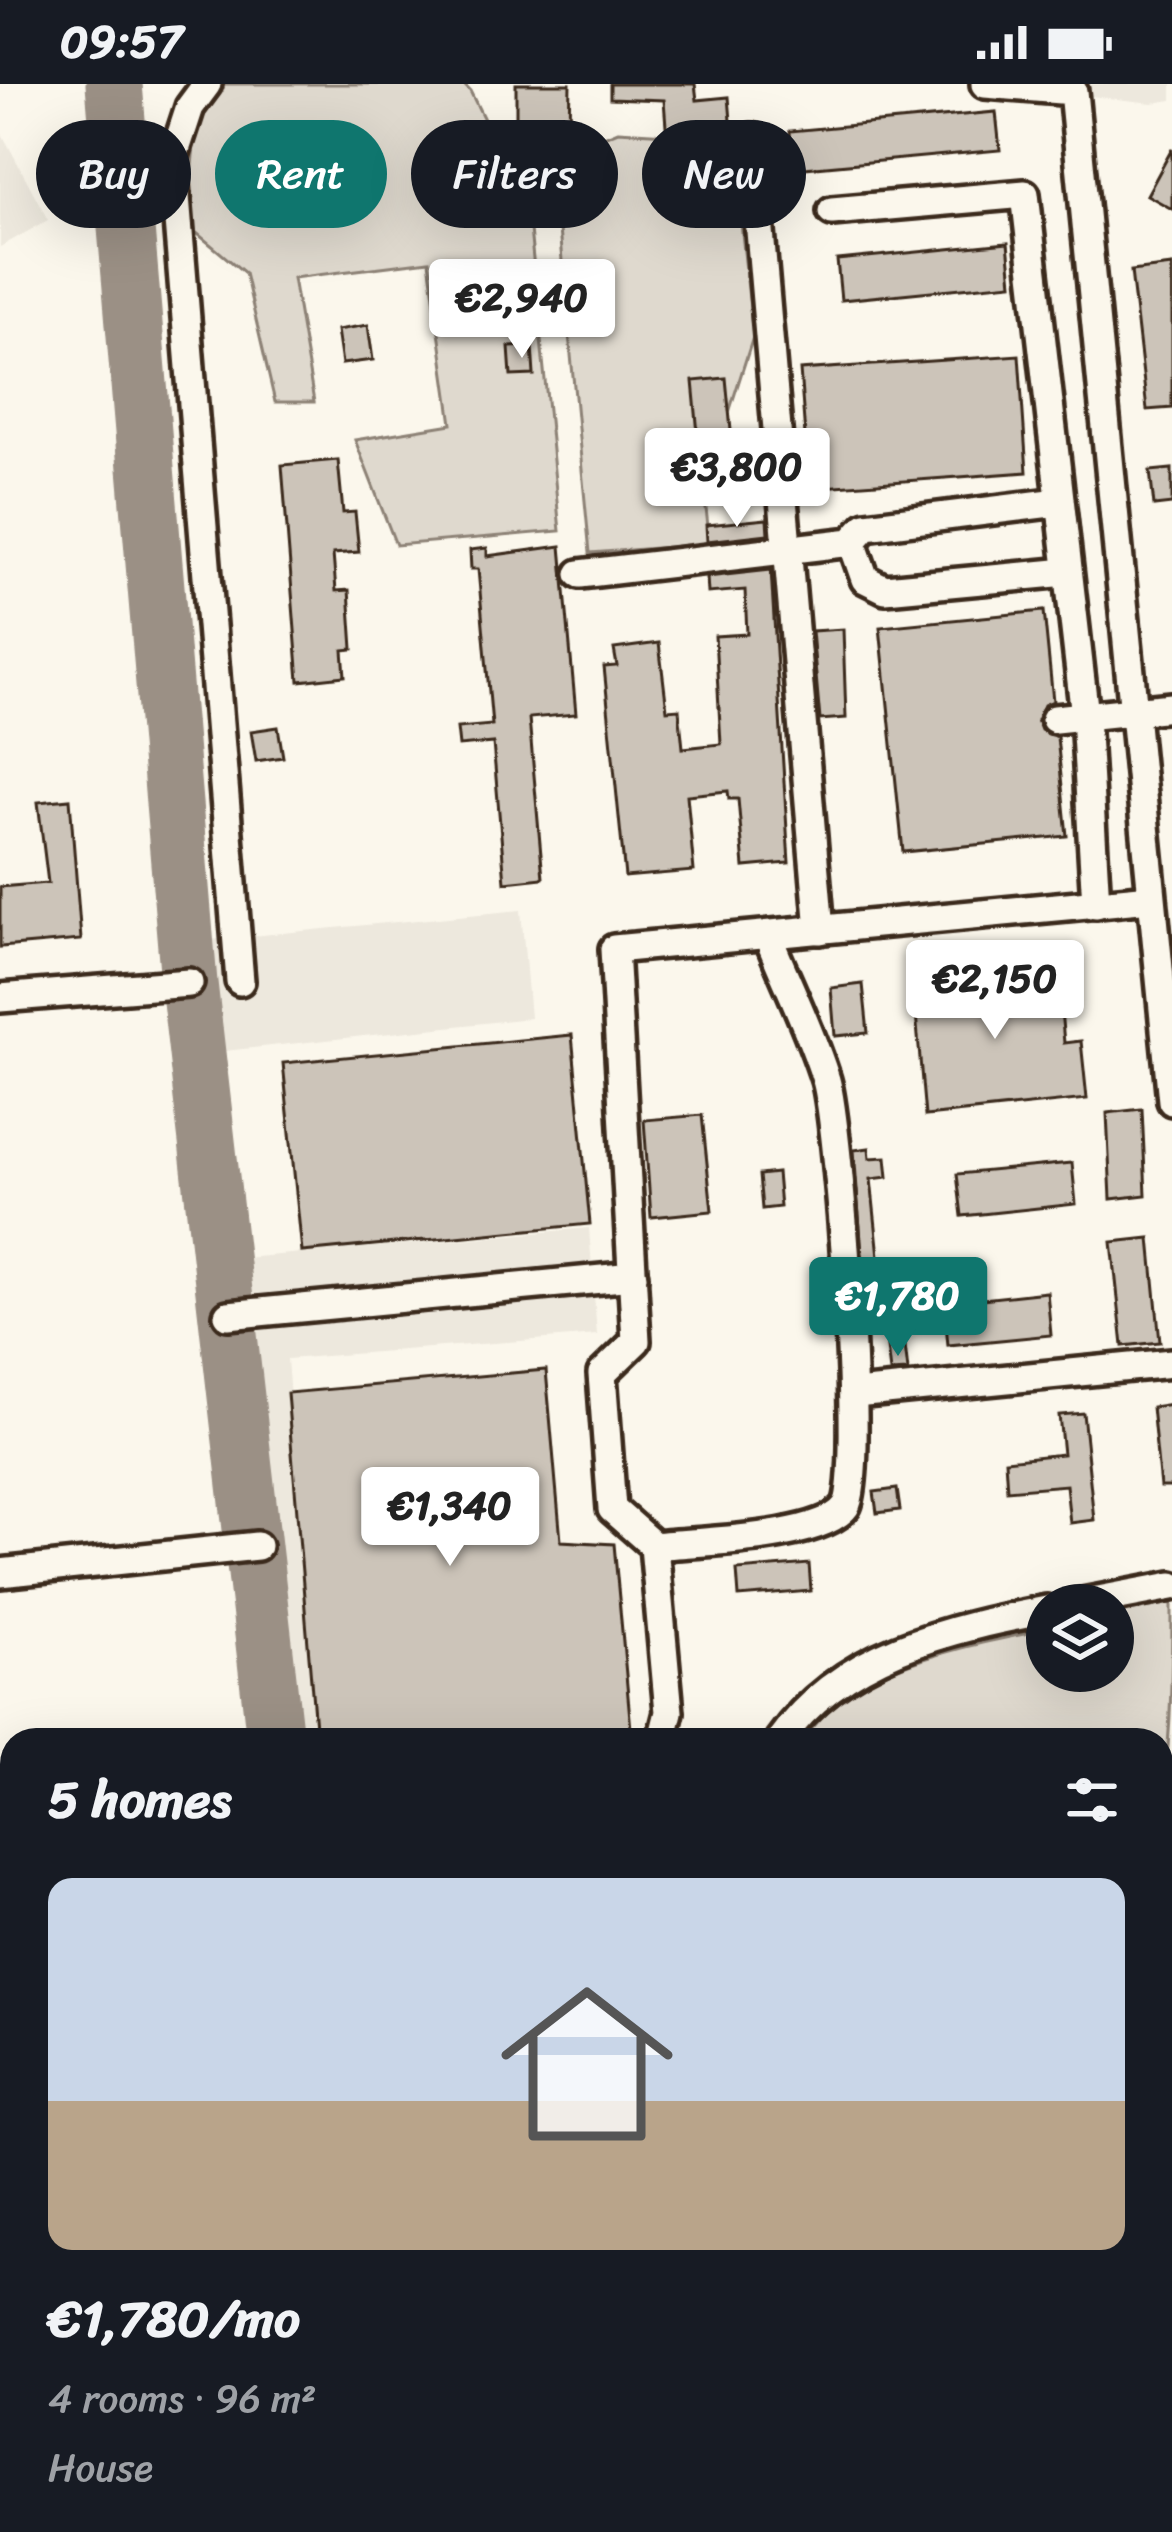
<!DOCTYPE html>
<html lang="en">
<head>
<meta charset="utf-8">
<style>
  body { margin:0; font-family:Sriracha,sans-serif; background:#20242c; color:#f1f3f6; height:100vh; display:flex; flex-direction:column; font-size:45px; white-space:nowrap }
  * { box-sizing:border-box; margin:0 }
  p { font-size:39px; color:#9ea1a6 }
  .icon { flex:none; width:66px; height:66px; fill:none; stroke:currentColor; stroke-width:2; stroke-linecap:round; stroke-linejoin:round }
  .map { position:relative; flex:1; overflow:hidden }
  .drawer { position:absolute; left:0px; top:1644px; width:1173px; height:804px; display:flex; flex-direction:column; background:#171b24; border-radius:36px 36px 0 0; box-shadow:0 12px 48px #0002 }
  .drawer>* { flex:none }
  .top-card { position:absolute; left:36px; top:36px; width:1101px; height:108px; display:flex; gap:24px }
  .controls { position:absolute; left:1026px; top:1500px; display:grid; gap:24px }
  .controls a { display:grid; place-items:center; width:108px; height:108px; border-radius:50%; background:#171b24; box-shadow:0 12px 48px #0002; font-size:60px }
  .price { position:absolute; translate:-50% -102px; padding:0 27px; border-radius:12px; background:#fff; color:#222; font-size:39px; line-height:78px; filter:drop-shadow(0 3px 6px #0008) }
  .price::after { content:''; position:absolute; left:50%; top:72px; width:36px; height:27px; margin-left:-18px; background:inherit; clip-path:polygon(0 0,100% 0,50% 100%) }
  .price.current { background:#0f766e; color:#fff }
  ul { padding:0; list-style:none }
  li { display:grid; align-content:center; gap:24px; height:636px; padding:0 48px }
  li+li { border-top:3px solid #363941 }
  li span { display:grid; place-items:center; height:372px; border-radius:24px; color:#555 }
  li>.icon { margin-inline-start:auto }
  span .icon { width:216px; height:216px; fill:#fffc; stroke-width:1 }
  li b { font-size:51px }
  h2 { display:flex; justify-content:space-between; align-items:center; height:144px; padding:0 48px; font-size:51px }
  .tag { padding:0 42px; border-radius:54px; background:#171b24; box-shadow:0 12px 48px #0002; font-size:42px; line-height:108px }
  .tag.current { background:#0f766e; color:#fff }
  .status { display:flex; justify-content:space-between; align-items:center; height:84px; padding:0 60px; background:#171b24; direction:ltr }
  .status svg { height:33px; fill:currentColor }
  .map>svg:first-child { display:block }
  .built { fill:#ede8dd }
  .green { fill:#dfd9ce; stroke:#8d8276; stroke-width:3 }
  .lines { fill:none; stroke-linecap:round; stroke-linejoin:round }
  .stream { stroke:#85796d; stroke-width:6 }
  .taxiway { stroke:#9b9085; stroke-width:57 }
  .building { fill:#ccc4b9; stroke:#3b2a1e; stroke-width:3 }
  .minor-casing { stroke:#3b2a1e; stroke-width:36 }
  .major-casing { stroke:#3b2a1e; stroke-width:42 }
  .minor { stroke:#fbf7ec; stroke-width:27 }
  .major { stroke:#fbf7ec; stroke-width:33 }
  .rail-casing { stroke:#3b2a1e; stroke-width:10 }
  .rail { stroke:#fbf7ec; stroke-width:6; stroke-dasharray:18; stroke-linecap:butt }
</style>
</head>
<body>
<div class="status"><b>09:57</b><svg viewBox="0 0 49 12"><path d="M0 12V9h3v3zM5 12V6h3v6zM10 12V3h3v9zM15 12V0h3v12zM26 1h20v11H26zM47 4h2v5h-2z"/></svg></div>
<div class="map">
<svg width="1172" height="2448" viewBox="0 0 1172 2448">
  <rect width="100%" height="100%" fill="#fbf7ec"/>
  <filter id="ink" filterUnits="userSpaceOnUse"><feTurbulence type="fractalNoise" baseFrequency=".00833" numOctaves="2"/><feDisplacementMap in="SourceGraphic" scale="24" xChannelSelector="R" yChannelSelector="G"/><feConvolveMatrix kernelMatrix="1 2 1 2 8 2 1 2 1" color-interpolation-filters="sRGB"/></filter>
  <g filter="url(#ink)">
    <g class="built">
      <path d="M985,0H1172V16L1152,19Z"/>
      <path d="M0,46L48,136L0,163Z"/>
      <path d="M521,826L530,934L215,968L233,1175L589,1144L597,1251L287,1275L316,1656H246L168,860Z"/>
    </g>
    <g class="green">
      <path d="M215,0H463L470,7L528,125L560,447L396,461L355,356L452,340L429,177L293,194L314,318H275L245,189L187,141L196,36Z"/>
      <path d="M618,47L732,54L753,253L704,407L710,460L590,469L555,104L582,62Z"/>
      <path d="M1172,1519C1172,1566 1172,1671 1161,1709V1656H804C854,1578 964,1564 1047,1545V1587H1113V1530Z"/>
    </g>
    <g class="lines">
      <g class="stream">
        <path d="M0,2203L12,2199"/>
        <path d="M527,2436L535,2448"/>
      </g>
      <path class="taxiway" d="M114,0L189,899L275,1656"/>
    </g>
    <g class="building">
      <path d="M516,0H570L569,40L531,39L533,113L500,114L499,41H516Z"/>
      <path d="M610,0H695L697,16L729,13L731,37L699,40L701,65L668,68L664,16L610,14Z"/>
      <path d="M996,28L1000,66L793,85L790,47Z"/>
      <path d="M1172,65V125L1147,111Z"/>
      <path d="M690,73L696,121L681,123L675,75Z"/>
      <path d="M1008,159L1012,199L841,216L837,176Z"/>
      <path d="M1172,182V324L1147,326L1131,187Z"/>
      <path d="M368,241L373,276L342,280L337,246Z"/>
      <path d="M532,262L534,291L511,292L509,263Z"/>
      <path d="M1019,271L1027,388L809,404L800,286Z"/>
      <path d="M726,294L735,389L702,392L693,297Z"/>
      <path d="M338,376L343,429L355,428L359,468L333,470L336,507L349,506L353,565L343,566L345,592L299,597L282,381Z"/>
      <path d="M1172,385V420L1154,422L1150,387Z"/>
      <path d="M767,435L768,450L707,457L706,441Z"/>
      <path d="M561,462L576,630L529,634L543,794L505,798L493,659L459,662L457,644L492,641L478,485H471L470,466L487,464V472Z"/>
      <path d="M771,486L789,779L744,783L738,715H729L728,707L687,711L694,787L625,793L604,583L617,582L614,565L659,559L667,626L679,625L683,664L721,660L715,552L747,550L745,506L708,509L707,493Z"/>
      <path d="M1044,527L1053,617L1044,621L1037,636L1041,646L1057,653L1067,752L903,768L880,543Z"/>
      <path d="M843,545L846,634L820,636L812,547Z"/>
      <path d="M278,643L283,673L256,677L251,647Z"/>
      <path d="M70,715L81,856L0,863V803L48,799L38,718Z"/>
      <path d="M1057,882L1064,959L1081,957L1087,1015L925,1032L913,895Z"/>
      <path d="M863,900L868,949L835,952L831,904Z"/>
      <path d="M572,951L590,1140L302,1168L283,979Z"/>
      <path d="M1142,1025L1146,1111L1111,1115L1107,1029Z"/>
      <path d="M702,1031L712,1127L651,1133L644,1036Z"/>
      <path d="M869,1064L870,1074L886,1073L888,1093L871,1095L883,1211H890L892,1231L867,1236L854,1066Z"/>
      <path d="M1072,1079L1076,1120L962,1132L957,1090Z"/>
      <path d="M777,1089L780,1123L762,1125L759,1091Z"/>
      <path d="M1150,1154L1160,1258L1123,1262L1112,1158Z"/>
      <path d="M1047,1208L1051,1251L948,1261L944,1219Z"/>
      <path d="M905,1261L908,1287L890,1288L887,1263Z"/>
      <path d="M546,1286L561,1457L614,1460L632,1656H316L287,1309Z"/>
      <path d="M1172,1320V1403H1160L1152,1323Z"/>
      <path d="M1083,1329L1094,1436L1070,1439L1066,1401L1007,1406L1005,1376L1063,1370L1059,1331Z"/>
      <path d="M897,1405L900,1426L877,1429L874,1408Z"/>
      <path d="M809,1480L811,1507L739,1513L737,1486Z"/>
    </g>
    <g class="lines">
      <defs>
        <g id="minor">
          <path d="M207,0L190,23L173,75L240,897"/>
          <path d="M985,0L1073,7L1172,1017"/>
          <path d="M752,54L820,846"/>
          <path d="M832,127L1025,110L1085,632L1096,820"/>
          <path d="M852,458L865,495L885,505L1067,488"/>
          <path d="M580,490L852,458L866,442L1059,418"/>
          <path d="M1055,635L1172,623"/>
          <path d="M0,914L189,899"/>
          <path d="M228,1231L633,1192"/>
          <path d="M855,1310L1172,1279"/>
          <path d="M654,1462C698,1457 822,1456 846,1422C866,1394 839,1040 826,996C811,947 787,900 768,852"/>
          <path d="M0,1489L257,1462"/>
          <path d="M1072,1521L1172,1502"/>
          <path d="M662,1656L669,1628L654,1462L612,1425L602,1290L636,1257L614,865L1151,814"/>
          <path d="M780,1656C841,1569 947,1545 1047,1526"/>
          <path d="M0,1917L12,1916"/>
          <path d="M0,2087L12,2100"/>
          <path d="M136,2448L155,2436"/>
          <path d="M621,2448L628,2436"/>
        </g>
        <g id="major">
          <path d="M1161,1854L1172,1846"/>
          <path d="M1161,1885L1172,1881"/>
          <path d="M1161,1992L1172,1996"/>
          <path d="M1161,2023L1172,2027"/>
          <path d="M437,2448L451,2436"/>
        </g>
      </defs>
      <use href="#minor" class="minor-casing"/>
      <use href="#major" class="major-casing"/>
      <use href="#minor" class="minor"/>
      <use href="#major" class="major"/>
      <defs>
        <g id="rail">
          <path d="M1161,1776L1172,1768"/>
          <path d="M243,2448L261,2436"/>
        </g>
      </defs>
      <use href="#rail" class="rail-casing"/>
      <use href="#rail" class="rail"/>
    </g>
  </g>
</svg>
<div class="controls">
<a><svg class="icon" aria-label="layers" viewBox="0 0 24 24"><path d="M12 4l9 5-9 5-9-5zM3 14l9 5 9-5"/></svg></a>
</div>
<b class="price" style="left:522px;top:277px">€2,940</b>
<b class="price" style="left:737px;top:446px">€3,800</b>
<b class="price" style="left:995px;top:958px">€2,150</b>
<b class="price current" style="left:898px;top:1275px">€1,780</b>
<b class="price" style="left:450px;top:1485px">€1,340</b>
<div class="top-card">
<a class="tag">Buy</a>
<a class="tag current">Rent</a>
<a class="tag">Filters</a>
<a class="tag">New</a>
</div>
<section class="drawer">
<h2>5 homes<svg class="icon" aria-label="filters" viewBox="0 0 24 24"><path d="M4 7h16M4 17h16"/><circle cx="9" cy="7" r="2"/><circle cx="15" cy="17" r="2"/></svg></h2>
<ul>
<li><span style="background:linear-gradient(#c9d6e8 60%,#b9a48a 0)"><svg class="icon" aria-label="home" viewBox="0 0 24 24"><path d="M3 11l9-7 9 7M6 9v11h12V9"/></svg></span><div><b>€1,780/mo</b><p>4 rooms · 96 m²</p><p>House</p></div></li>
</ul>
</section>
</div>
</body>
</html>
